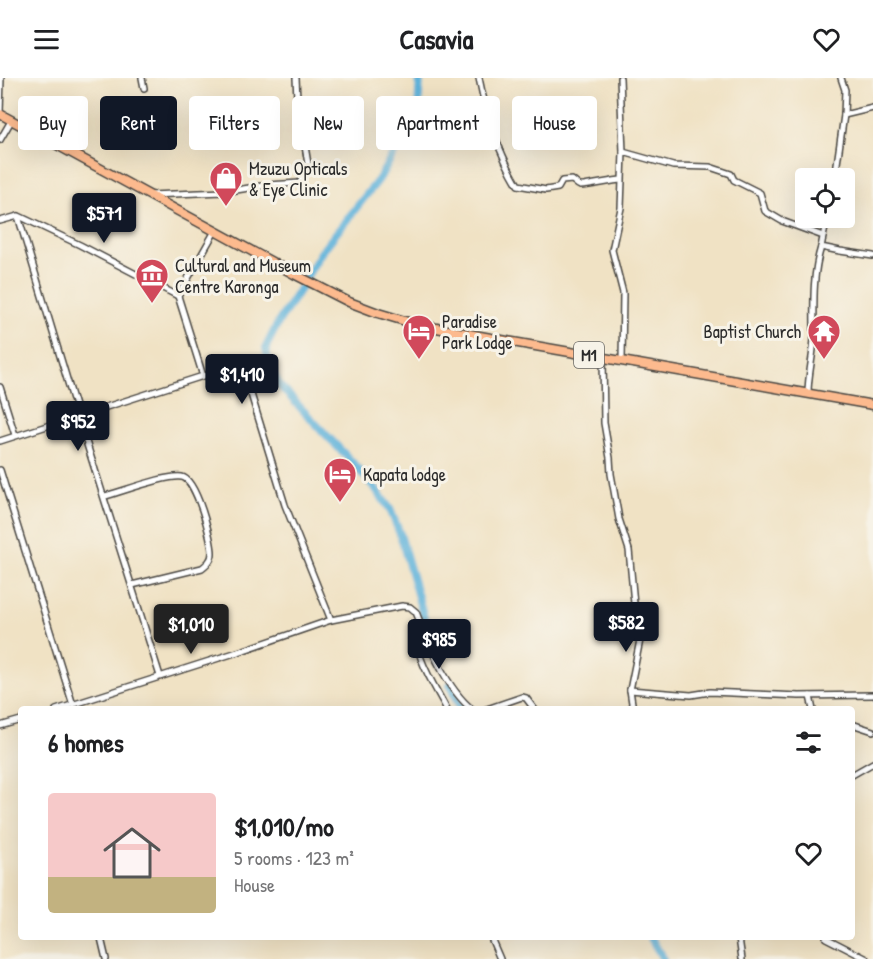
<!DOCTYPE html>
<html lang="en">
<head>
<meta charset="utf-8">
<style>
  body { margin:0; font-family:"Patrick Hand",sans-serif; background:#f2f2f2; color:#202124; height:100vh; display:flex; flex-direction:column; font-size:22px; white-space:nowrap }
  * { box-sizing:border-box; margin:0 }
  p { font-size:20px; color:#757577 }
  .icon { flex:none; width:33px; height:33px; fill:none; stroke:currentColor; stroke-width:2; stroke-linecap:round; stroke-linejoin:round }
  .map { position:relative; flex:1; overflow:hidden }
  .drawer { position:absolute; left:18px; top:628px; width:837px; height:234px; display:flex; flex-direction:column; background:#fff; border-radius:6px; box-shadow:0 6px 24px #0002 }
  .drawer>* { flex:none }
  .banner { position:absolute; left:18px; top:18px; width:837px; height:54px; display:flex; gap:12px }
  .controls { position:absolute; left:795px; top:90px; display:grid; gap:12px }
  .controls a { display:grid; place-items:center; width:60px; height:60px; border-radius:6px; background:#fff; box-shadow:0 6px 24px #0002; font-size:30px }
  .price { position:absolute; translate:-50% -51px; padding:0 14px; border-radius:6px; background:#111827; color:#fff; font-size:20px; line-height:39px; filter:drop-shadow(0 2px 3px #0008) }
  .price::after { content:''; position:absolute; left:50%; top:36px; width:18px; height:14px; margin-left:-9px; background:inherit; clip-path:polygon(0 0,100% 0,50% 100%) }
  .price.on { background:#222; color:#fff }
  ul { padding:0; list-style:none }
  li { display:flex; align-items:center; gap:18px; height:150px; padding:0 30px }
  li span { display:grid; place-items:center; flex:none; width:168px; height:120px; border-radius:6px; color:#555 }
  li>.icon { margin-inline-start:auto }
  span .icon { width:72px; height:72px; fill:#fffc; stroke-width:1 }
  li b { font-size:26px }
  h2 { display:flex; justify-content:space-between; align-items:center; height:72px; padding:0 30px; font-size:26px }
  .pill { padding:0 21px; border-radius:6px; background:#fff; box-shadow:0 6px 24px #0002; font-size:21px; line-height:54px }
  .pill.on { background:#111827; color:#fff }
  header { display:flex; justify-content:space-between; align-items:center; height:78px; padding:0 30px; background:#fff; font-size:27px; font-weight:800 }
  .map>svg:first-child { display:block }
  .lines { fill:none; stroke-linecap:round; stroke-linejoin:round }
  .river { stroke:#5eb2da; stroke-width:8 }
  .minor-casing { stroke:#494642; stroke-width:8 }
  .trunk-casing { stroke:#494642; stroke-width:11 }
  .minor { stroke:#fff; stroke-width:5 }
  .trunk { stroke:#fcba8e; stroke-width:8 }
  .labels { text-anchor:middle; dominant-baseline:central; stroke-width:6; stroke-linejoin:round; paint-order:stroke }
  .shield { fill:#f7f3e8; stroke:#686764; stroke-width:1.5 }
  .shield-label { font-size:16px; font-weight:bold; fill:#2b2b2b }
  .poi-label { font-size:18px; fill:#2b2b2b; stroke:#f7f3e8; text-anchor:start }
</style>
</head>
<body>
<header><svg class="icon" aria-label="menu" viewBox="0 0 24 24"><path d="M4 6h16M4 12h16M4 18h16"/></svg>Casavia<svg class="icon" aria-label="heart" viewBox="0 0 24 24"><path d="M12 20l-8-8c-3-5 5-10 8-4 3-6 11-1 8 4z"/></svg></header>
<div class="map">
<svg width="873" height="881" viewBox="0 0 873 881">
  <rect width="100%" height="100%" fill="#f7f3e8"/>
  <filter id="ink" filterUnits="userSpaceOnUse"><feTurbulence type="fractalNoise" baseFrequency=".0167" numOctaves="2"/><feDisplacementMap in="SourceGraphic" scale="12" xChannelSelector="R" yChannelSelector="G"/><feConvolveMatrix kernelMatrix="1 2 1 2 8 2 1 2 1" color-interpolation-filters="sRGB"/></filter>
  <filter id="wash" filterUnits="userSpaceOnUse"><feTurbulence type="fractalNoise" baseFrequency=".008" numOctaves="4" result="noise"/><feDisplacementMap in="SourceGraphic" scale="24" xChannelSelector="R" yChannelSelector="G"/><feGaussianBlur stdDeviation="1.35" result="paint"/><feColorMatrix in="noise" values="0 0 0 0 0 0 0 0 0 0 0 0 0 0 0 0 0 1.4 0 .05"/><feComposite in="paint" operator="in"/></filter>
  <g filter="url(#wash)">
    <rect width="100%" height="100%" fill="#f0e2c4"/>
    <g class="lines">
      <g class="river">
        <path d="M307,198L322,173L379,101L418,33L420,0"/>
        <path d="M303,206L278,245L266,269L269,288L280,308L350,382L375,410L390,431L400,456L432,568"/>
        <path d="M450,607L461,632"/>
        <path d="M651,860L663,881"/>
      </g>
    </g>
  </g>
  <g filter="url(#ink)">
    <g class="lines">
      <defs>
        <g id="minor">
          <path d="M142,0L144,10"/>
          <path d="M479,0C486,36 499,75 518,107L546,112L558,110L562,103L572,102C575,104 577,107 580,108C584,109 614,102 621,102"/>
          <path d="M620,0L623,74L673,88L710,89L731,96L734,102L760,115L765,133L782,143L823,158"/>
          <path d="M841,0L845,12L844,37L873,30"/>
          <path d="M0,36L1,0"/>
          <path d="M0,62L11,43"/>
          <path d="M835,100L844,37"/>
          <path d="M149,117L224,114L268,107L300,105L308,86L297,20L296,0"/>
          <path d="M19,138L80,167L178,218"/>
          <path d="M827,140L821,169L840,173L873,178"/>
          <path d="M0,143L18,138L78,338L160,598"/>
          <path d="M215,153L178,218L203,298C225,294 238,295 251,316L285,427L331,542"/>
          <path d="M603,280L604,345L610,380L611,396L619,441L629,472L636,547L640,562L630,612L691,617L710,614L799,618L873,617"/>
          <path d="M622,283L623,215L612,172L621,130L623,74"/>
          <path d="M0,309L15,357"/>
          <path d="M808,315C808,296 814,275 814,258C814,228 812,198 821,169"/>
          <path d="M0,363L203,298"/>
          <path d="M0,392L73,627"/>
          <path d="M105,418C121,414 168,396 182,399C196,401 212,461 212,475C212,482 207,486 202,490L132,507"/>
          <path d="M420,548C408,571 437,611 447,632"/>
          <path d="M630,612L633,632"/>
          <path d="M810,618L813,632"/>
          <path d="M56,632L244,572L331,542L402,528L410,529L416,534C428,565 446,611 473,632"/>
          <path d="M484,632L522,619L526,620L535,632"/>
          <path d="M852,646L873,653"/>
          <path d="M0,648L21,642"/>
          <path d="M852,697L873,685"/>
          <path d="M101,860L106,881"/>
          <path d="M491,860L500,881"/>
          <path d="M739,860L742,881"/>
          <path d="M826,860L867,881"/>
        </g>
        <path id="trunk" d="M0,36L294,196L349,224L378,235L415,246L507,263L873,327"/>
      </defs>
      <use href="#minor" class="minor-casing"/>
      <use href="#trunk" class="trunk-casing"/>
      <use href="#minor" class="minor"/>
      <use href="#trunk" class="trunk"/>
    </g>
  </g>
  <defs>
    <symbol id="shop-pin" viewBox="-11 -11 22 30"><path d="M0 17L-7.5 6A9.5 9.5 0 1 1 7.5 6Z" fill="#d1495b" stroke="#f7f3e8"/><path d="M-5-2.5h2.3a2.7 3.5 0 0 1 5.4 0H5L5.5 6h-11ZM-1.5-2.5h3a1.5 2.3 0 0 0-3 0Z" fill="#fff"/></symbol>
    <symbol id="museum-pin" viewBox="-11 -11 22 30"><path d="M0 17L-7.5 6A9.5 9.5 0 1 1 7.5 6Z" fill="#d1495b" stroke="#f7f3e8"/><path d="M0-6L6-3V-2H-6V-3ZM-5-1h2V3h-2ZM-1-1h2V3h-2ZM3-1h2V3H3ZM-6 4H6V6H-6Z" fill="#fff"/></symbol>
    <symbol id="hotel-pin" viewBox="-11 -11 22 30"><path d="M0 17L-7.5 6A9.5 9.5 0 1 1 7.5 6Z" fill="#d1495b" stroke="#f7f3e8"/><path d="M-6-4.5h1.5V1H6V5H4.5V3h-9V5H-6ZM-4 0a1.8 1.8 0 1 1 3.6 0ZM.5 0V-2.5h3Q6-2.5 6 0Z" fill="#fff"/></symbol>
    <symbol id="temple-pin" viewBox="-11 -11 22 30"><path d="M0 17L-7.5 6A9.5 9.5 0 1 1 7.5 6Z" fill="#d1495b" stroke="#f7f3e8"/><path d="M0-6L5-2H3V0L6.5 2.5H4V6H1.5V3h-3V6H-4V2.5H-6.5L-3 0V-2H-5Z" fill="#fff"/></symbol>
  </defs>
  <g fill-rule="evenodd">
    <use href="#shop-pin" x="207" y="81" width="38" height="52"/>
    <use href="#museum-pin" x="133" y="178" width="38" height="52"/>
    <use href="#hotel-pin" x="400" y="234" width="38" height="52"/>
    <use href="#temple-pin" x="805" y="234" width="38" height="52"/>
    <use href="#hotel-pin" x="321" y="377" width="38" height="52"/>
  </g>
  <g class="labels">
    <rect class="shield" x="574" y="264" width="30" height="26" rx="4.5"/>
    <g class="shield-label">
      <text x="589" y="277">M1</text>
    </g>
    <g class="poi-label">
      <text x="249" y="90">Mzuzu Opticals<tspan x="249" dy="21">&amp; Eye Clinic</tspan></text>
      <text x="175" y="187">Cultural and Museum<tspan x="175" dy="21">Centre Karonga</tspan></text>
      <text x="442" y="243">Paradise<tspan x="442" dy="21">Park Lodge</tspan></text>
      <text x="801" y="253" text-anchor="end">Baptist Church</text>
      <text x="363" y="396">Kapata lodge</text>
    </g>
  </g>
</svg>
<div class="controls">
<a><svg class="icon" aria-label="locate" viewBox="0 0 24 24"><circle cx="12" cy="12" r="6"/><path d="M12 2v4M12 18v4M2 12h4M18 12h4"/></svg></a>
</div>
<b class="price" style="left:104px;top:166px">$571</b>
<b class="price" style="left:242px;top:327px">$1,410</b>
<b class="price" style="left:78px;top:374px">$952</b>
<b class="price" style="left:626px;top:575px">$582</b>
<b class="price on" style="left:191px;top:577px">$1,010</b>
<b class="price" style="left:439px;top:592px">$985</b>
<div class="banner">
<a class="pill">Buy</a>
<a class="pill on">Rent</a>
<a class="pill">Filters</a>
<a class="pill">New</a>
<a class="pill">Apartment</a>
<a class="pill">House</a>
</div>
<section class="drawer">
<h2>6 homes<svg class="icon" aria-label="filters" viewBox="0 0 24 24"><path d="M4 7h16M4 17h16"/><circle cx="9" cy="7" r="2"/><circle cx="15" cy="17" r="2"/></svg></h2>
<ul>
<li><span style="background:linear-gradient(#f6c9c9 70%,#c2b280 0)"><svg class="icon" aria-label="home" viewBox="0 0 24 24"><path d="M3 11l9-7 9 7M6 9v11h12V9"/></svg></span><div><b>$1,010/mo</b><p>5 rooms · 123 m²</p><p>House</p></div><svg class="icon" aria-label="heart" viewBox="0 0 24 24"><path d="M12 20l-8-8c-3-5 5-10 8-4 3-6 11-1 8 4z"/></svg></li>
</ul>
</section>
</div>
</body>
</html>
